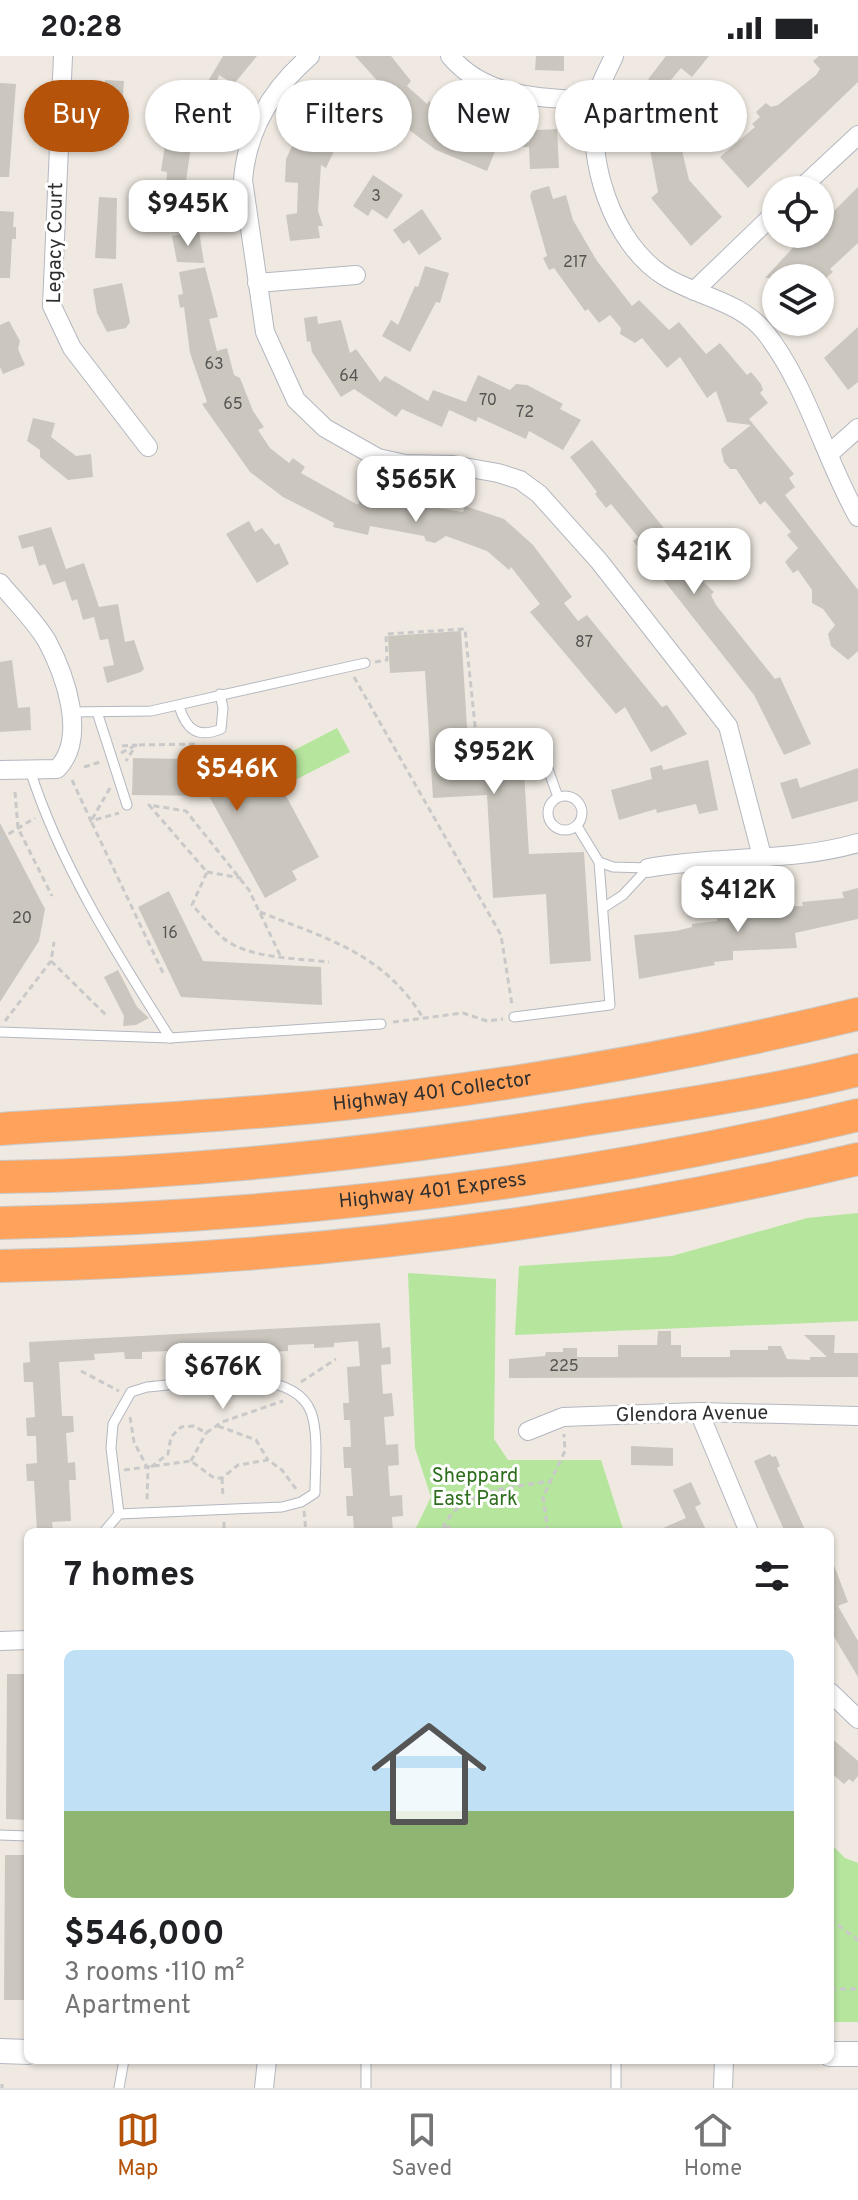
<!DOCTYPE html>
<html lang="en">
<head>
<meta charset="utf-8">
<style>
  body { margin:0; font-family:Overpass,sans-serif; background:#f6f6f6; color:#202124; height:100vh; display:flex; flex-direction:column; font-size:30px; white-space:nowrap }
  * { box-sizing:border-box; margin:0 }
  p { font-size:26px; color:#757577 }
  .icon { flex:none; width:44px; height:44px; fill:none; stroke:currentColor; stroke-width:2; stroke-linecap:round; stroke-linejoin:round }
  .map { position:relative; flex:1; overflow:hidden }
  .drawer { position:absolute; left:24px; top:1472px; width:810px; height:536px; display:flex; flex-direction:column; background:#fff; border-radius:12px; box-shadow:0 2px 6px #0004 }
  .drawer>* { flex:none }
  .top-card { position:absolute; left:24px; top:24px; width:810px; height:72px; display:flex; gap:16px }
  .fabs { position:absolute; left:762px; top:120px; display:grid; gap:16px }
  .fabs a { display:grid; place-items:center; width:72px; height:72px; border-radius:50%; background:#fff; box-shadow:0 2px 6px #0004; font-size:40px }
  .price { position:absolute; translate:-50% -68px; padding:0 18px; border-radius:16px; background:#fff; color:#222; font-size:26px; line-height:52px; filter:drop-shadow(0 2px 4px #0008) }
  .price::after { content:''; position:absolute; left:50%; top:48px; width:24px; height:18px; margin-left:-12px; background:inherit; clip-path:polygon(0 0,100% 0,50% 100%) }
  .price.selected { background:#b45309; color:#fff }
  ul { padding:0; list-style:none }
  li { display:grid; align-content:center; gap:16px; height:424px; padding:0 40px }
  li+li { border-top:2px solid #e0e0e0 }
  li span { display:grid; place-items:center; height:248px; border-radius:12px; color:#555 }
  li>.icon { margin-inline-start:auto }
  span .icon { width:144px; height:144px; fill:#fffc; stroke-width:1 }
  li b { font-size:34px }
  h2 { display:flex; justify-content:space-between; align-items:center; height:96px; padding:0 40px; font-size:34px }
  .pill { padding:0 28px; border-radius:36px; background:#fff; box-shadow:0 2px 6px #0004; font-size:28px; line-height:72px }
  .pill.selected { background:#b45309; color:#fff }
  .status { display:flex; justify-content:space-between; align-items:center; height:56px; padding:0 40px; background:#fff; direction:ltr }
  .status svg { height:22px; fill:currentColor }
  .dock { display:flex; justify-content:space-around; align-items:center; height:112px; border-top:2px solid #e0e0e0; background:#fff; font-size:22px; color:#757577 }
  .dock a { display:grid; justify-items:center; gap:4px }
  .dock .selected { color:#b45309 }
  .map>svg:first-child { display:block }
  .green { fill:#b6e59e }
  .building { fill:#cbc7bf }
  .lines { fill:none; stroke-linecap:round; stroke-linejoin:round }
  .service-casing { stroke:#b4b7c1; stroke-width:11 }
  .minor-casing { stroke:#b4b7c1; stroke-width:20 }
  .secondary-casing { stroke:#b4b7c1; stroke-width:26 }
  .motorway-casing { stroke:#c9c9c9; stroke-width:34 }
  .path { stroke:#c9c9c9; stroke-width:3; stroke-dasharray:6 4; stroke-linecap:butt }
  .service { stroke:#fff; stroke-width:9 }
  .minor { stroke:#fff; stroke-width:18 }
  .secondary { stroke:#fff; stroke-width:24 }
  .motorway { stroke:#ffa35c; stroke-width:32 }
  .labels { text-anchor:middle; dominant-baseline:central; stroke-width:6; stroke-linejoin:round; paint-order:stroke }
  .number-label { font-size:16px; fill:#555452 }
  .street-label { font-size:20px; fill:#2e2e2e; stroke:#fff }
  .park-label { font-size:20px; fill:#2c6e1b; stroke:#fff }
</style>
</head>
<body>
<div class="status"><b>20:28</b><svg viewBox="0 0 49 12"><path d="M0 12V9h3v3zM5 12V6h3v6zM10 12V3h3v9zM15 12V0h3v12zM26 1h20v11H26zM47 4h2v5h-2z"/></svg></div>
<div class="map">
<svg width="858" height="2032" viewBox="0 0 858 2032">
  <rect width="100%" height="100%" fill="#efe9e1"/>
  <g class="green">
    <path d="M337,672L350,696L291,726L279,702Z"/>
    <path d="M858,1157V1265L515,1279L519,1210L672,1200L807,1162Z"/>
    <path d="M408,1217L496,1223L494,1383L508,1404H601L624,1476H414L431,1441L415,1392Z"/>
    <path d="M830,1787L845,1802L858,1807V1966H830Z"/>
  </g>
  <g class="building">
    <path d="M223,0H257L234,28L219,19L209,51L197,49L186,125L195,126L193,160L165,159L167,116L161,115L171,50L163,44L181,24L204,32Z"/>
    <path d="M355,0H391L411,25L407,30L427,48L429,45L442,54L437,62L459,79L464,68L479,74L477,80L498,88L487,115L436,94L408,73L410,71L376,38L383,31Z"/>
    <path d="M536,0H564V15L535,14Z"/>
    <path d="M666,0H709L692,21L681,12L666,30L662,46L674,50L669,68L638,60L649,22Z"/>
    <path d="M819,0H858V26L748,132L720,101L755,71L752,68L760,61L756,56L766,47L771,51L778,49L816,19L820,13L813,5Z"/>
    <path d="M105,24L124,25L120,82L101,81Z"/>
    <path d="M0,27L16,28L9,121H0Z"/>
    <path d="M333,32L361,60L343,76L326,112L321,109L318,155L323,170H318L320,182L290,185L286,159L297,157L298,127L285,126L286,103L309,54Z"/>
    <path d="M557,73L559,112L530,113L529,91H520V75Z"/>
    <path d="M678,78L689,124L722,161L691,190L651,142L658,136L648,83Z"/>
    <path d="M373,119L403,139L387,163L372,153L368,160L353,150Z"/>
    <path d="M549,130L553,143L566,139L573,164L597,205L632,250L639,244L669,274L679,266L706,298L720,287L747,319L751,316L761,328L763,334L760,337L768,347L749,363L794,418L789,422L795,431L785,439L858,534V595L848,604L831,590L828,578L835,569L823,553L812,547V534L798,514L793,517L785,506L798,492L787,479L791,476L765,445L760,449L736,413H730L724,406L721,393L751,369L727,366L716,335L707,342L680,301L667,312L642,282L635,287L620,278L621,272L610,259L599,267L588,253L585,255L554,212L549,214L543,202L547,200L530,140L532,135Z"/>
    <path d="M858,131V187L830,213L833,216L826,222H765L802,182L820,178V169Z"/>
    <path d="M99,141L117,142L116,203L95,202Z"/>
    <path d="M422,153L442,183L419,199L409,184L403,188L393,174Z"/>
    <path d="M0,155L14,156L13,171H16V183H12L10,222H0Z"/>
    <path d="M199,175L204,207L177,206L172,180Z"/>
    <path d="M425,210L449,217L440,247L436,246L410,296L382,280L391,264L398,269L415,230L418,231Z"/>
    <path d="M205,211L218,261L209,263L217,295L227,292L234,319L240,322L253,355L264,371L258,374L270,392L289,407L293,402L305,411L301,417L358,449L361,440L463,456L465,450L504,463L533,489L572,541L564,547L578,565L587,559L662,651L667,649L687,678L651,696L625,651L616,658L530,556L540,548L511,511L509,514L487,495L446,480L435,487L426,485L424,480L370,470L368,479L333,471L334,467L283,441L250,416L202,348L207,346L190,297L184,251L180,252L178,239L183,238L179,216Z"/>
    <path d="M122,227L130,266L126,272L107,276L97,257L93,233Z"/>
    <path d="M317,260L318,268L341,264L350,297L356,293L380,326L385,320L428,345L433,334L466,346L478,319L510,334L516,328L527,329L563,348L560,353L581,364L563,394L529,375L526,383L478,361L476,366L449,354L442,371L402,353L396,361L354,333L341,341L312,296L310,285L307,286L304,262Z"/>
    <path d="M9,265L20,285L18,293L25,309L3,318L0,311V269Z"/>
    <path d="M858,271V326L848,334L824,302Z"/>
    <path d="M33,362L55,367L51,381L76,400L91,398L93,421L68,424L40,401V394L27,385Z"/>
    <path d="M592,384L690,504L686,507L694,517L714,536L711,539L716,549L775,623L780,621L811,688L784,699L754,639L633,485L638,481L611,448L606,452L595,438L597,436L570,401Z"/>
    <path d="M249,465L255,476L262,472L275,489L279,487L289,508L257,527L226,478Z"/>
    <path d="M51,471L66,513L84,507L99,551L118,548L125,586L134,584L144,613L141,616L107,627L103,611L114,609L108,583L100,584L94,561L83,564L77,543L72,545L65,525L53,529L45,508L39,510L33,490L22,493L18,480Z"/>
    <path d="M461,575L469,703L523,700L529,798L584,796L591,905L550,908L546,838L493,842L487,739L433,742L425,615L390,617L388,580Z"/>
    <path d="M12,604L18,652L30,651L31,674L0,676V606Z"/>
    <path d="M133,702L230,704L244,728L266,715L274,730L279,727L319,801L292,815L297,824L265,842L209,740L132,739Z"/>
    <path d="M708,704L718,754L699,758L696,748L657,757L656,753L619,764L611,734L652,723L650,712L662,709L663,714Z"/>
    <path d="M858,712V745L792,763L780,727L797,722L800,732Z"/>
    <path d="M0,767L45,853L39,885L0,946Z"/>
    <path d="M858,832V863L795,877L797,892L733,895V904L714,906L715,909L639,923L634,879L676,875L692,871V868L717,865L716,852L803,850L802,846L844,842L842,836Z"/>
    <path d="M169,835L203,905L321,911L322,949L181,941L138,851Z"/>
    <path d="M118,914L137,951L149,962L136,969L123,970L124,960L104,921Z"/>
    <path d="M380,1267L382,1292L390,1291L391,1308L381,1309L383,1338L392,1337L394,1360L384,1361L386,1389L398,1388L399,1409L388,1410L390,1440L402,1439L403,1460L392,1461L393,1476H354L353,1460H347L346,1440H353L351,1412H344L343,1391H351L350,1364H344L343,1347H349L347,1311L360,1310L358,1285L334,1287V1291L314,1292V1288L288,1289V1295L268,1296V1290L241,1291V1297L223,1298L222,1291L187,1293L188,1300L170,1301V1295L142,1296V1303H125L124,1296L94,1298L95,1304L59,1306L62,1360H73L74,1376L66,1377L68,1407L75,1406L76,1424H69L71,1465L52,1466L53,1474L37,1475L34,1425H27L26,1408L37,1407L36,1380H27L26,1362L35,1361L33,1326H24L23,1307L30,1306L29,1286Z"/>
    <path d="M658,1275H671V1289H681V1301H730V1294H768V1290H781L787,1303L810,1304V1301H827L804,1279H835L834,1297H858V1321L509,1322V1303L545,1300L546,1296H563V1292H577V1301H618V1289H657Z"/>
    <path d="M631,1390L673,1392V1410L631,1409Z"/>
    <path d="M770,1398L772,1401L776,1400L780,1410L777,1412L806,1476H785L769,1440L754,1405Z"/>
    <path d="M691,1426L701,1448L695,1451L707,1476H654L686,1462L673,1434Z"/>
    <path d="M830,1499L848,1546L838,1550L858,1585V1621L830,1574Z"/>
    <path d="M7,1618H28V1764L6,1763Z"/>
    <path d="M830,1681L858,1705V1720L853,1726L849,1723L844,1728L830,1716Z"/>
    <path d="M5,1799H28V1944H4Z"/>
  </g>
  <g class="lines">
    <defs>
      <g id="service">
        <path d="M179,650C186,673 197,683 221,673L223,652L220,638"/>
        <path d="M70,656L151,655L365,607"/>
        <path d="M97,656L127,749"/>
        <path d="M479,691L539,688L558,741"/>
        <path d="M30,714C60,809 117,898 170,982"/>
        <circle cx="565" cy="757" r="17"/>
        <path d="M599,806L613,811L648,812"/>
        <path d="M603,852L623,839L648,812"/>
        <path d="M514,961L610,949L599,806L577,770"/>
        <path d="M0,976L170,982L381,968"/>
        <path d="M104,1476L119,1458L111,1392L113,1368L131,1336L147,1331C188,1328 292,1306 311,1356C319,1378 315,1413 315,1437L301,1446L282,1451L119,1458"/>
        <path d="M0,1779L28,1780"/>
        <path d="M119,2032L124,2004"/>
        <path d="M366,2032V2004"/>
        <path d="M616,2032V2004"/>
      </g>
      <g id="minor">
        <path d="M63,0L52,250L72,292L148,391"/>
        <path d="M310,0C272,33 247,74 243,124L265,276L296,344L325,372L378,402L405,408L453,409L498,417L520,424L539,438L599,505L728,670L763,804"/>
        <path d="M450,0C487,44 543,41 596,45"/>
        <path d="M614,0C608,14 598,30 596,45C586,104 612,187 664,220C696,240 740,245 765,276C808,331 824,401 858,461"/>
        <path d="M799,134L858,79"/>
        <path d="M257,227L356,219"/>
        <path d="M694,235L776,156"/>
        <path d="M829,398L858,372"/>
        <path d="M0,527C15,545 35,565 47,585C65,619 88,682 57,713L0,714"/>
        <path d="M648,812C718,799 788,807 858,787"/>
        <path d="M699,1356L749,1476"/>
        <path d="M528,1375L563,1361L699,1356L858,1360"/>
        <path d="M0,1585L28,1584"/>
        <path d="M830,1636L858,1663"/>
        <path d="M264,2032L267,2004"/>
        <path d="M723,2032L724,2004"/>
      </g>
      <g id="secondary">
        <path d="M0,1995L28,1996"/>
        <path d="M830,1998H858"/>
      </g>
      <g id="motorway">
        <path id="s1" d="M0,1073C105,1066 210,1061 315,1051C498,1033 679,1001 858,958"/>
        <path d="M0,1121C195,1118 386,1096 578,1065C672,1050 766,1037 858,1014"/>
        <path id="s2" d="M0,1167C288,1161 577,1127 858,1059"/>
        <path d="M0,1210C288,1204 577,1170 858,1103"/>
      </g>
    </defs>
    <use href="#service" class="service-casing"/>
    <use href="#minor" class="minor-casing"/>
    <use href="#secondary" class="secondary-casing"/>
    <use href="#motorway" class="motorway-casing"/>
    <g class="path">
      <path d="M375,606L387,604L386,578L465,573L476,679"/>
      <path d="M354,621L501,879L512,949"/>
      <path d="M122,690L136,689L126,705"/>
      <path d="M121,697L136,689L198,688"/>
      <path d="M84,711L100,706"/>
      <path d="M72,724L91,765L119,757"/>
      <path d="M110,732L91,765L164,919"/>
      <path d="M15,736L18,772L52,840"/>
      <path d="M0,783L35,762"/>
      <path d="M207,816L241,822"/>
      <path d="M260,856C327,883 384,897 423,962"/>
      <path d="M280,899L249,834L186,755L149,749L207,816L192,849C202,859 211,872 223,882C249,903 296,902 329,906"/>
      <path d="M51,905L107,960"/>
      <path d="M5,965L51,905L54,886"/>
      <path d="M393,966L463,957L487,965L503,963"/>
      <path d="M81,1315L119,1335"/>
      <path d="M301,1326L336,1303"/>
      <path d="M130,1361L134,1386L148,1413L147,1444"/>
      <path d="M218,1370L256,1384L268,1404"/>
      <path d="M191,1405L206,1377"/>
      <path d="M151,1411L168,1398L171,1381L181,1371L194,1370L206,1377L222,1366L283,1345"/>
      <path d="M124,1414L191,1405L214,1422H222L238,1409L268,1404L282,1414L296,1433"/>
      <path d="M222,1422L223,1442"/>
      <path d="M304,1455L306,1476"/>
      <path d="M224,1466V1476"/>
      <path d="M443,1472C460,1433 512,1432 549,1425"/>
      <path d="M435,1476L452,1470"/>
      <path d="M548,1476L543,1441L565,1395L564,1378"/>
      <path d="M830,1863L858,1884"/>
      <path d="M830,1933H858"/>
      <path d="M2,2028V2032"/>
    </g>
    <use href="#service" class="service"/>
    <use href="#minor" class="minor"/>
    <use href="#secondary" class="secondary"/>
    <use href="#motorway" class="motorway"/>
  </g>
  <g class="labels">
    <g class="number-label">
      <text x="376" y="141">3</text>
      <text x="575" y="207">217</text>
      <text x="214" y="309">63</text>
      <text x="349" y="321">64</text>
      <text x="488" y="345">70</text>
      <text x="233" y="349">65</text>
      <text x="525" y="357">72</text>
      <text x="584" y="587">87</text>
      <text x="22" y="863">20</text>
      <text x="170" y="878">16</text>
      <text x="564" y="1311">225</text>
    </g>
    <g class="street-label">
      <text transform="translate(56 187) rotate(-89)">Legacy Court</text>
      <text stroke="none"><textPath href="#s1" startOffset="434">Highway 401 Collector</textPath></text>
      <text stroke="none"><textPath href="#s2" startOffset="434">Highway 401 Express</textPath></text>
      <text transform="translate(692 1359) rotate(-1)">Glendora Avenue</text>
    </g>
    <g class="park-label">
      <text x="475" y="1421">Sheppard<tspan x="475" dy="23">East Park</tspan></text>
    </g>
  </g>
</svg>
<div class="fabs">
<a><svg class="icon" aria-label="locate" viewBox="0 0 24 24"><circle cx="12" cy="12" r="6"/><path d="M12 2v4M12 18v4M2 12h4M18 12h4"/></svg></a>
<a><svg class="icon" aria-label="layers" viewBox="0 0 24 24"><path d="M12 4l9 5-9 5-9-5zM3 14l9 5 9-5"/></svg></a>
</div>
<b class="price" style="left:188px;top:192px">$945K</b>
<b class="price" style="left:416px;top:468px">$565K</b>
<b class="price" style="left:694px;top:540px">$421K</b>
<b class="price" style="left:494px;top:740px">$952K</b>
<b class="price selected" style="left:237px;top:757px">$546K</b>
<b class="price" style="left:738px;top:878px">$412K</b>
<b class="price" style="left:223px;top:1355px">$676K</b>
<div class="top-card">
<a class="pill selected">Buy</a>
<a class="pill">Rent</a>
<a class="pill">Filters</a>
<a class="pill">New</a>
<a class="pill">Apartment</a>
</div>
<section class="drawer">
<h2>7 homes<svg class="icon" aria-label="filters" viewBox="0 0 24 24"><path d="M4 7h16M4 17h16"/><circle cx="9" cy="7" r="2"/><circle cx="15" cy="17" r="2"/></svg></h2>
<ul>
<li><span style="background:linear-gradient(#bfe0f5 65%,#8fb573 0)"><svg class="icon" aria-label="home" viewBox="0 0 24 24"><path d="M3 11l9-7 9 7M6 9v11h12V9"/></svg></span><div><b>$546,000</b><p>3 rooms · 110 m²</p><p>Apartment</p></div></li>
</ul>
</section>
</div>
<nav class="dock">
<a class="selected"><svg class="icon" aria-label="map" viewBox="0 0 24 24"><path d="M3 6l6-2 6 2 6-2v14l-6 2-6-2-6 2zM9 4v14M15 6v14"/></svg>Map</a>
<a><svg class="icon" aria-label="saved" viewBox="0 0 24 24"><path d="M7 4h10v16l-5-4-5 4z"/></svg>Saved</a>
<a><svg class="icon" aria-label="home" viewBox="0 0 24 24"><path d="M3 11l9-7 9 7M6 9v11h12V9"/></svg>Home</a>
</nav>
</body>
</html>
